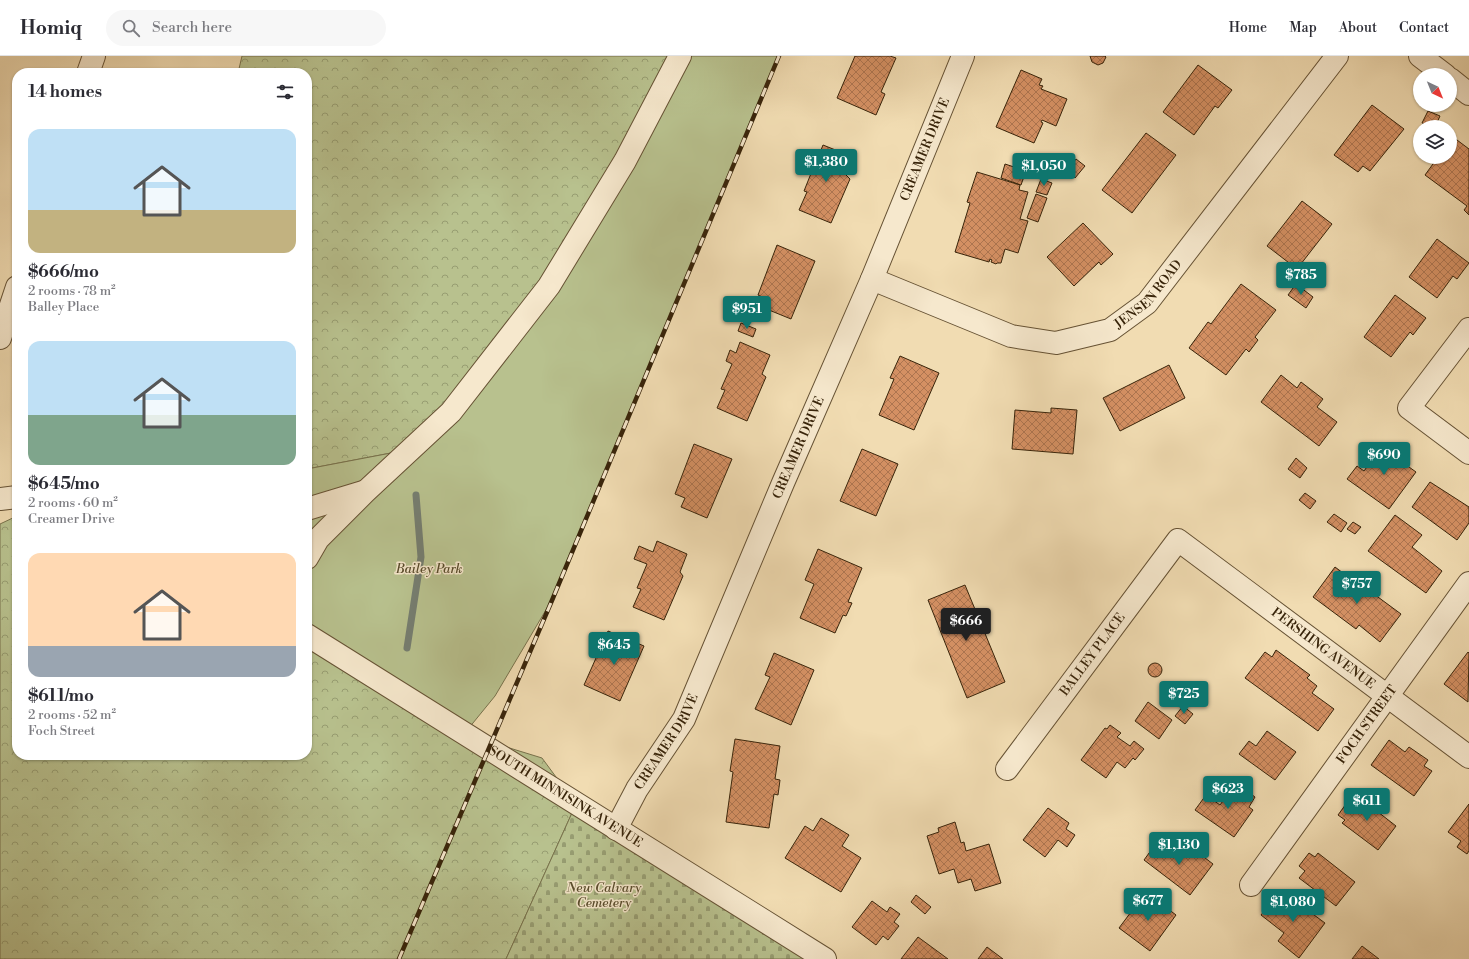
<!DOCTYPE html>
<html lang="en">
<head>
<meta charset="utf-8">
<style>
  body { margin:0; font-family:"Libre Bodoni",serif; background:#f7f7f7; color:#2b2b33; height:100vh; display:flex; flex-direction:column; font-size:15px; white-space:nowrap }
  * { box-sizing:border-box; margin:0 }
  p { font-size:13px; color:#7c7c81 }
  .icon { flex:none; width:22px; height:22px; fill:none; stroke:currentColor; stroke-width:2; stroke-linecap:round; stroke-linejoin:round }
  .map { position:relative; flex:1; overflow:hidden }
  .sheet { position:absolute; left:12px; top:12px; width:300px; height:692px; display:flex; flex-direction:column; background:#fff; border-radius:16px; box-shadow:0 1px 3px #0004 }
  .sheet>* { flex:none }
  .needle { width:26px; rotate:137deg }
  .tools { position:absolute; left:1413px; top:12px; display:grid; gap:8px }
  .tools a { display:grid; place-items:center; width:44px; height:44px; border-radius:50%; background:#fff; box-shadow:0 1px 3px #0004; font-size:20px }
  .price { position:absolute; translate:-50% -34px; padding:0 9px; border-radius:4px; background:#0f766e; color:#fff; font-size:13px; line-height:26px; filter:drop-shadow(0 1px 2px #0008) }
  .price::after { content:''; position:absolute; left:50%; top:24px; width:12px; height:9px; margin-left:-6px; background:inherit; clip-path:polygon(0 0,100% 0,50% 100%) }
  .price.selected { background:#222; color:#fff }
  ul { padding:0; list-style:none }
  li { display:grid; align-content:center; gap:8px; height:212px; padding:0 16px }
  li span { display:grid; place-items:center; height:124px; border-radius:12px; color:#555 }
  li>.icon { margin-inline-start:auto }
  span .icon { width:72px; height:72px; fill:#fffc; stroke-width:1 }
  li b { font-size:17px }
  h2 { display:flex; justify-content:space-between; align-items:center; height:48px; padding:0 16px; font-size:17px }
  header { display:flex; align-items:center; gap:24px; box-sizing:border-box; height:56px; padding:0 20px; background:#fff; border-bottom:1px solid #e1e1e2 }
  header strong { font-size:19px }
  nav { display:flex; gap:22px; margin-inline-start:auto; font-size:14px }
  .search { width:280px; height:36px; background:#f7f7f7; display:flex; align-items:center; gap:10px; box-sizing:border-box; padding:0 14px; border-radius:22px; color:#7c7c81; font-size:15px }
  .map>svg:first-child { display:block }
  .forest { fill:url(#forest-crowns); stroke:#78724c }
  .cemetery { fill:url(#cemetery-stones); stroke:#78724c }
  .park { fill:#b8c18e; stroke:#78724c }
  .lines { fill:none; stroke-linecap:round; stroke-linejoin:round }
  .stream { stroke:#757e71; stroke-width:7 }
  .building { fill:url(#building-cross-hatch); stroke:#38240a }
  .minor-casing { stroke:#665234; stroke-width:24 }
  .minor { stroke:#f6e8cd; stroke-width:22 }
  .rail-casing { stroke:#38240a; stroke-width:4.5 }
  .rail { stroke:#f6e8cd; stroke-width:3; stroke-dasharray:9; stroke-linecap:butt }
  .labels { text-anchor:middle; dominant-baseline:central; stroke-width:3; stroke-linejoin:round; paint-order:stroke }
  .street-label { font-size:13px; fill:#38240a; stroke:#f6e8cd }
  .park-label { font-size:13px; font-style:italic; fill:#584b2b; stroke:#f6e8cd }
</style>
</head>
<body>
<header>
<strong>Homiq</strong>
<div class="search"><svg class="icon" aria-label="search" viewBox="0 0 24 24"><circle cx="10" cy="10" r="6"/><path d="M15 15l6 6"/></svg>Search here</div>
<nav><a>Home</a><a>Map</a><a>About</a><a>Contact</a></nav>
</header>
<div class="map">
<svg width="1469" height="903" viewBox="0 0 1469 903">
  <defs>
    <pattern id="forest-crowns" width="20" height="18" patternUnits="userSpaceOnUse"><rect width="20" height="18" fill="#b8c18e"/><path d="M2 6a3 3 0 1 1 6 0M12 15a3 3 0 1 1 6 0" fill="none" stroke="#979d72"/></pattern>
    <pattern id="cemetery-stones" width="16" height="16" patternUnits="userSpaceOnUse"><rect width="16" height="16" fill="#b8c18e"/><path d="M2 7V4a2 2 0 0 1 4 0v3zM10 15v-3a2 2 0 0 1 4 0v3z" fill="#979d72"/></pattern>
    <pattern id="building-cross-hatch" width="8" height="8" patternUnits="userSpaceOnUse"><rect width="8" height="8" fill="#d49063"/><path d="M0 0l8 8M0 8l8-8" fill="none" stroke="#ad7550"/></pattern>
  </defs>
  <rect width="100%" height="100%" fill="#f1dcb2"/>
  <filter id="stains"><feTurbulence type="fractalNoise" baseFrequency=".005" numOctaves="4"/><feColorMatrix values="0 0 0 0 .2 0 0 0 0 .09 0 0 0 0 .02 0 0 0 .5 -.17"/></filter>
  <radialGradient id="worn" r=".72"><stop offset=".6" stop-color="#630" stop-opacity="0"/><stop offset="1" stop-color="#630" stop-opacity=".3"/></radialGradient>
  <g class="forest">
    <path d="M242,0H679L549,230L412,393L307,413V17H238Z"/>
    <path d="M17,460V699H307V579L464,678L542,702L576,748L506,903H0V468Z"/>
  </g>
  <path class="cemetery" d="M576,748L825,903H506Z"/>
  <path class="park" d="M679,0H779L553,542L495,640L464,678L307,579V413L412,393L549,230Z"/>
  <g class="lines">
    <path class="stream" d="M407,592L421,501L416,439"/>
  </g>
  <g class="building">
    <path d="M855,0H890L896,2L881,36L885,38L876,59L837,42Z"/>
    <path d="M1090,0H1105L1106,1L1103,7L1098,9L1092,6Z"/>
    <path d="M1198,9L1232,34L1218,52L1215,50L1194,79L1163,56Z"/>
    <path d="M1021,14L1042,23L1039,29L1043,30L1041,33L1067,43L1056,70L1042,64L1041,66L1043,67L1034,87L996,71Z"/>
    <path d="M1372,49L1404,73L1370,115L1363,110L1358,116L1334,99Z"/>
    <path d="M1428,55L1440,60L1435,71L1422,67Z"/>
    <path d="M1146,77L1176,99L1132,157L1102,134Z"/>
    <path d="M1453,81L1469,93V159L1464,154L1467,150L1425,119L1438,101H1450V85Z"/>
    <path d="M823,89L853,101L846,119L850,123L831,167L799,154L807,136L804,135L814,110L808,107L813,96L819,99Z"/>
    <path d="M1076,103L1085,110L1075,122L1067,115Z"/>
    <path d="M1005,108L1026,115L1021,129L1001,122Z"/>
    <path d="M977,116L1020,129L1019,134L1028,136L1020,163L1028,165L1018,197L1005,193L1001,207H997L996,208L991,206L992,204L990,203L989,206L955,196L970,147L967,146Z"/>
    <path d="M1041,123L1052,127L1047,139L1036,136Z"/>
    <path d="M1036,138L1047,142L1038,166L1027,162Z"/>
    <path d="M1302,145L1332,168L1297,213L1267,190Z"/>
    <path d="M1083,167L1113,198L1101,209L1099,206L1074,230L1047,201Z"/>
    <path d="M1437,183L1469,207L1457,223L1453,220L1437,242L1409,221Z"/>
    <path d="M777,189L815,205L791,263L764,252L768,244L758,239Z"/>
    <path d="M1241,228L1276,254L1255,281L1258,284L1249,296L1246,293L1226,319L1189,292L1208,266L1211,268Z"/>
    <path d="M1296,228L1313,241L1306,252L1288,239Z"/>
    <path d="M1395,239L1426,262L1413,279L1410,276L1391,301L1364,281Z"/>
    <path d="M736,252L751,258L748,265L733,259Z"/>
    <path d="M741,267L756,273L753,281L738,275Z"/>
    <path d="M740,286L770,299L762,318L766,321L747,365L717,352L725,334L721,333L732,308L726,305L730,294L736,297Z"/>
    <path d="M900,300L939,317L914,374L879,359L894,323L890,322Z"/>
    <path d="M1169,309L1185,342L1120,375L1103,342Z"/>
    <path d="M1281,319L1297,332L1301,326L1323,343L1317,351L1337,366L1319,390L1261,346Z"/>
    <path d="M1051,352L1077,354L1073,398L1012,393L1015,354L1051,357Z"/>
    <path d="M694,388L732,403L707,462L681,451L685,442L675,438Z"/>
    <path d="M1389,388L1406,401L1402,406L1416,416L1389,453L1347,423L1357,410L1364,415L1382,390L1386,393Z"/>
    <path d="M862,393L898,408L876,460L840,445Z"/>
    <path d="M1296,402L1307,412L1300,422L1288,413Z"/>
    <path d="M1430,426L1469,451V467L1457,484L1412,451Z"/>
    <path d="M1305,437L1316,445L1310,453L1299,444Z"/>
    <path d="M1334,458L1347,467L1341,476L1327,466Z"/>
    <path d="M1395,459L1422,479L1412,491L1442,515L1426,537L1368,495Z"/>
    <path d="M1353,466L1361,471L1355,478L1347,473Z"/>
    <path d="M657,485L687,498L680,516L683,520L664,564L633,551L641,533L637,532L647,508L634,503L639,490L653,496Z"/>
    <path d="M818,493L862,512L848,546L852,547L846,560L843,559L835,577L800,562L814,528L805,524Z"/>
    <path d="M1335,511L1343,517L1344,516L1401,558L1380,586L1359,569L1356,573L1313,541Z"/>
    <path d="M965,529L1005,626L967,642L928,544Z"/>
    <path d="M608,575L644,590L620,645L584,629Z"/>
    <path d="M1276,594L1310,619L1307,622L1317,630L1312,637L1334,653L1318,675L1245,622L1265,596L1272,601Z"/>
    <path d="M1468,596L1469,597L1468,646L1444,628Z"/>
    <path d="M774,597L814,614L791,669L755,653L770,621L765,619Z"/>
    <circle cx="1155" cy="614" r="7"/>
    <path d="M1148,646L1172,664L1159,683L1135,665Z"/>
    <path d="M1183,650L1193,658L1185,668L1175,660Z"/>
    <path d="M1110,669L1121,677L1117,681L1130,690L1134,685L1144,693L1135,704L1133,702L1125,712L1117,706L1106,722L1081,704L1105,672L1107,673Z"/>
    <path d="M1267,675L1296,696L1275,724L1239,698L1249,685L1256,690Z"/>
    <path d="M735,683L780,690L775,723L780,724L778,739L774,738L769,772L726,766L733,716L730,715Z"/>
    <path d="M1389,684L1405,696L1409,691L1428,704L1424,710L1432,715L1414,740L1371,709Z"/>
    <path d="M1236,727L1255,741L1249,751L1253,754L1234,781L1195,754L1206,739L1220,749Z"/>
    <path d="M1351,741L1357,746L1360,742L1396,770L1378,794L1342,767L1345,764L1338,759Z"/>
    <path d="M1469,748V795L1467,798L1457,791L1461,785L1448,776Z"/>
    <path d="M1048,752L1069,767L1066,773L1075,779L1067,791L1058,784L1045,801L1023,784Z"/>
    <path d="M821,762L849,779L842,790L861,802L841,836L785,802L805,770L813,775Z"/>
    <path d="M955,766L961,787L964,786L966,795L989,788L1001,827L975,835L971,823L958,827L954,813L939,818L927,780L939,776L938,772Z"/>
    <path d="M1160,782L1185,801L1192,792L1213,808L1190,839L1144,804Z"/>
    <path d="M1309,797L1315,801L1318,797L1355,826L1336,850L1299,822L1305,815L1299,810Z"/>
    <path d="M1280,834L1325,867L1299,902L1278,885L1284,877L1261,859Z"/>
    <path d="M1146,836L1176,859L1150,895L1119,872Z"/>
    <path d="M916,839L931,851L925,858L911,846Z"/>
    <path d="M872,845L887,856L890,851L900,858L894,866L899,870L888,884L883,880L876,889L852,871Z"/>
    <path d="M918,881L948,903H901Z"/>
    <path d="M1362,890L1379,903H1352Z"/>
    <path d="M987,891L1003,903H978Z"/>
  </g>
  <g class="lines">
    <defs>
      <g id="minor">
        <path d="M1420,0L1445,19"/>
        <path d="M88,17L94,0"/>
        <path d="M1450,23L1469,38"/>
        <path id="s1" d="M872,223L1011,280L1056,287L1110,274L1147,247L1337,0"/>
        <path d="M1469,273L1409,352L1469,397"/>
        <path d="M0,282L17,231"/>
        <path d="M0,443L17,441"/>
        <path d="M307,453L363,436"/>
        <path d="M307,502L318,483L365,436L451,356L549,230L625,105L680,0"/>
        <path id="s2" d="M307,579L825,903"/>
        <path id="s3" d="M1007,713L1178,484L1469,701"/>
        <path id="s4" d="M616,773L637,733L684,663L783,427L872,223L963,0"/>
        <path id="s5" d="M1251,829L1469,527"/>
      </g>
    </defs>
    <use href="#minor" class="minor-casing"/>
    <use href="#minor" class="minor"/>
    <defs>
      <path id="rail" d="M399,903L553,542L779,0"/>
    </defs>
    <use href="#rail" class="rail-casing"/>
    <use href="#rail" class="rail"/>
  </g>
  <g class="labels">
    <g class="street-label">
      <text stroke="none"><textPath href="#s4" startOffset="748">CREAMER DRIVE</textPath></text>
      <text stroke="none"><textPath href="#s1" startOffset="304">JENSEN ROAD</textPath></text>
      <text stroke="none"><textPath href="#s4" startOffset="424">CREAMER DRIVE</textPath></text>
      <text stroke="none"><textPath href="#s3" startOffset="467">PERSHING AVENUE</textPath></text>
      <text stroke="none"><textPath href="#s3" startOffset="143">BALLEY PLACE</textPath></text>
      <text stroke="none"><textPath href="#s5" startOffset="198">FOCH STREET</textPath></text>
      <text stroke="none"><textPath href="#s4" startOffset="101">CREAMER DRIVE</textPath></text>
      <text stroke="none"><textPath href="#s2" startOffset="305">SOUTH MINNISINK AVENUE</textPath></text>
    </g>
    <g class="park-label">
      <text x="429" y="513">Bailey Park</text>
      <text x="604" y="832">New Calvary<tspan x="604" dy="15">Cemetery</tspan></text>
    </g>
  </g>
  <rect width="100%" height="100%" filter="url(#stains)"/>
  <rect width="100%" height="100%" fill="url(#worn)"/>
</svg>
<div class="tools">
<a><svg class="needle" viewBox="-14 -14 28 28"><path d="M0-13l5 13h-10z" fill="#e53935"/><path d="M0 13l5-13h-10z" fill="#7c7c81"/></svg></a>
<a><svg class="icon" aria-label="layers" viewBox="0 0 24 24"><path d="M12 4l9 5-9 5-9-5zM3 14l9 5 9-5"/></svg></a>
</div>
<b class="price" style="left:826px;top:127px">$1,380</b>
<b class="price" style="left:1044px;top:131px">$1,050</b>
<b class="price" style="left:1301px;top:240px">$785</b>
<b class="price" style="left:747px;top:274px">$951</b>
<b class="price" style="left:1384px;top:420px">$690</b>
<b class="price" style="left:1357px;top:549px">$757</b>
<b class="price selected" style="left:966px;top:586px">$666</b>
<b class="price" style="left:614px;top:610px">$645</b>
<b class="price" style="left:1184px;top:659px">$725</b>
<b class="price" style="left:1228px;top:754px">$623</b>
<b class="price" style="left:1367px;top:766px">$611</b>
<b class="price" style="left:1179px;top:810px">$1,130</b>
<b class="price" style="left:1148px;top:866px">$677</b>
<b class="price" style="left:1293px;top:867px">$1,080</b>
<section class="sheet">
<h2>14 homes<svg class="icon" aria-label="filters" viewBox="0 0 24 24"><path d="M4 7h16M4 17h16"/><circle cx="9" cy="7" r="2"/><circle cx="15" cy="17" r="2"/></svg></h2>
<ul>
<li><span style="background:linear-gradient(#bfe0f5 65%,#c2b280 0)"><svg class="icon" aria-label="home" viewBox="0 0 24 24"><path d="M3 11l9-7 9 7M6 9v11h12V9"/></svg></span><div><b>$666/mo</b><p>2 rooms · 78 m²</p><p>Balley Place</p></div></li>
<li><span style="background:linear-gradient(#bfe0f5 60%,#7fa58c 0)"><svg class="icon" aria-label="home" viewBox="0 0 24 24"><path d="M3 11l9-7 9 7M6 9v11h12V9"/></svg></span><div><b>$645/mo</b><p>2 rooms · 60 m²</p><p>Creamer Drive</p></div></li>
<li><span style="background:linear-gradient(#ffd9b3 75%,#9aa5b1 0)"><svg class="icon" aria-label="home" viewBox="0 0 24 24"><path d="M3 11l9-7 9 7M6 9v11h12V9"/></svg></span><div><b>$611/mo</b><p>2 rooms · 52 m²</p><p>Foch Street</p></div></li>
</ul>
</section>
</div>
</body>
</html>
